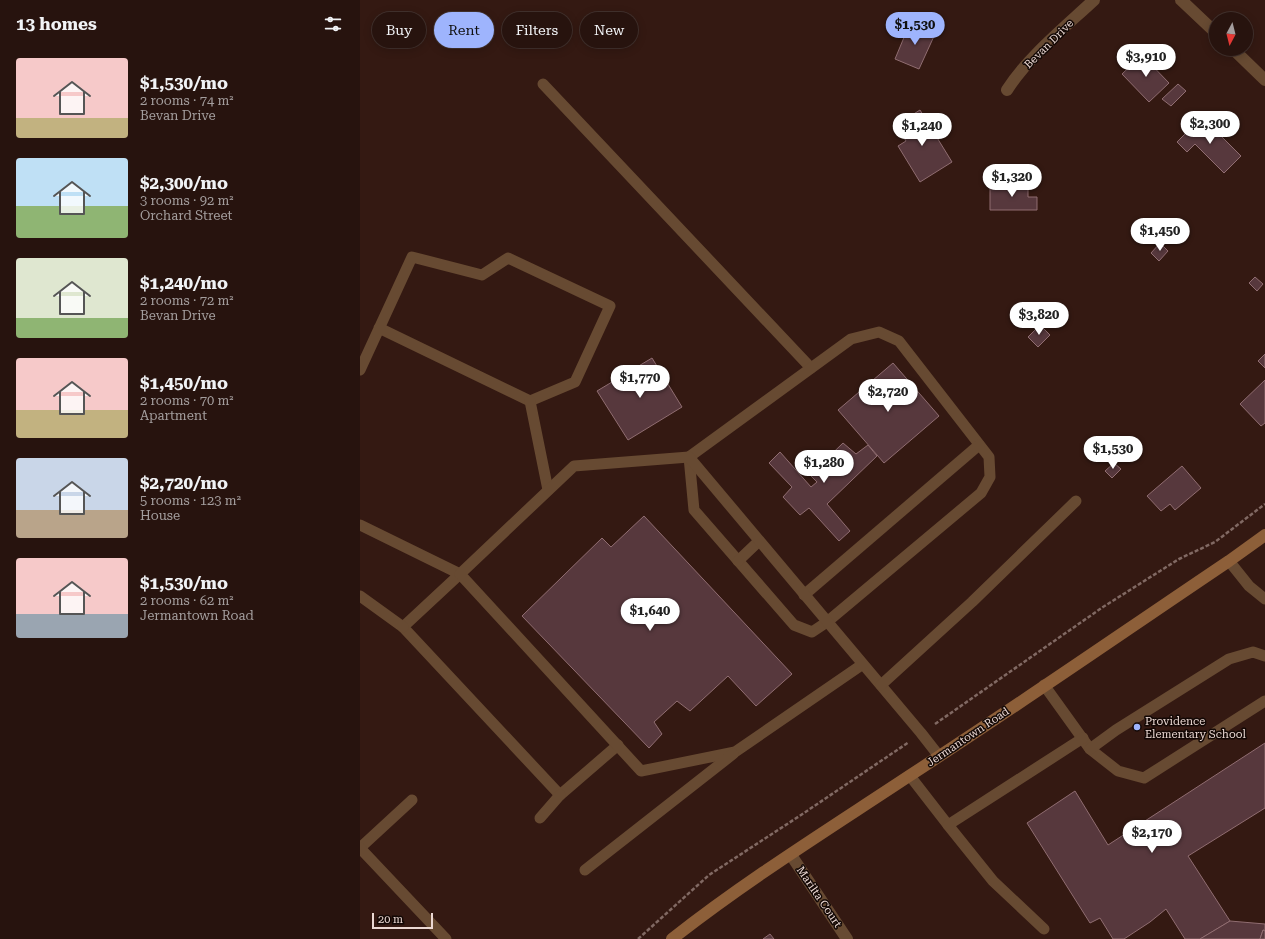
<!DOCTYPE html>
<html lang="en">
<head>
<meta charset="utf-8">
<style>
  body { margin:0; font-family:"Roboto Serif",serif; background:#33201c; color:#f1f3f6; height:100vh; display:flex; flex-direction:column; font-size:15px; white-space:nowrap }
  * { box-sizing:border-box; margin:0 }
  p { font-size:13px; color:#a49e9e }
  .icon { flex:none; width:22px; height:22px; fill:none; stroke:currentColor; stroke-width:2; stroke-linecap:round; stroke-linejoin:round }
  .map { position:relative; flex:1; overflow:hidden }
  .drawer { display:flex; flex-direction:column; background:#27130e; width:360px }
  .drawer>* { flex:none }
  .banner { position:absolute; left:12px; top:12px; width:380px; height:36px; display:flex; gap:8px }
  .needle { width:26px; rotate:187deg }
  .buttons { position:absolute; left:849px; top:12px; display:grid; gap:8px }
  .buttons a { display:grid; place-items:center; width:44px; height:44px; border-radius:50%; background:#27130e; box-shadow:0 2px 10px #0003,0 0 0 1px #43322e; font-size:20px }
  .scale { position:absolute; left:12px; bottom:10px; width:61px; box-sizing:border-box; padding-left:4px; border:2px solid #ebd8d3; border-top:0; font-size:11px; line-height:14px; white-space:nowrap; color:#ebd8d3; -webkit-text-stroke:3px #130805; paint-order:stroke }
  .price { position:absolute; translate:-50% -34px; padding:0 9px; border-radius:14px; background:#fff; color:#222; font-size:13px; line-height:26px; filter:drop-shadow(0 1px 2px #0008) }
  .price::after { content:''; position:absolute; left:50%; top:24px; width:12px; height:9px; margin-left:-6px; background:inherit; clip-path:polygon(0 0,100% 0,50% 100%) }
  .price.active { background:#9eb4fd; color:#111 }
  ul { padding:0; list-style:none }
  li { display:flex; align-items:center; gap:12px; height:100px; padding:0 16px }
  li span { display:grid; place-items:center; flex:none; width:112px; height:80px; border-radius:4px; color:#555 }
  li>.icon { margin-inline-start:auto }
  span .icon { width:48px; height:48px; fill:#fffc; stroke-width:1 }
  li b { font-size:17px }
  h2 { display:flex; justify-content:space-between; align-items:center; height:48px; padding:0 16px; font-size:17px }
  .chip { padding:0 14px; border-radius:18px; background:#27130e; box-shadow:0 2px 10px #0003,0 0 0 1px #43322e; font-size:14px; line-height:36px }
  .chip.active { background:#9eb4fd; color:#111 }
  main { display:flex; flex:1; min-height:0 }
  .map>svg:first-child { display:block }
  .building { fill:#57383d; stroke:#906d71 }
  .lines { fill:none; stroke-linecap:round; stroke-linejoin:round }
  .path { stroke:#816963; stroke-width:2.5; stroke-dasharray:4 2; stroke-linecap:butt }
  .service { stroke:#674a32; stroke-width:11 }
  .minor { stroke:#674a32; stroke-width:12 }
  .secondary { stroke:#8d5f39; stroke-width:12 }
  .poi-dot { fill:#9eb4fd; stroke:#130805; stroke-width:1.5 }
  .labels { text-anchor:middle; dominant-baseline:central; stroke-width:3; stroke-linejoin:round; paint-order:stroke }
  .street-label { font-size:11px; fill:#ebd8d3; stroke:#130805 }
  .poi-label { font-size:11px; fill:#ebd8d3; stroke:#130805; text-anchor:start }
</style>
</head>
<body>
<main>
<section class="drawer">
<h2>13 homes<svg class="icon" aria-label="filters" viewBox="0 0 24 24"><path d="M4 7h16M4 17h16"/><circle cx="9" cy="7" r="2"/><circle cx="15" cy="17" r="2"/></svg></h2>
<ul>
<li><span style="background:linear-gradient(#f6c9c9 75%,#c2b280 0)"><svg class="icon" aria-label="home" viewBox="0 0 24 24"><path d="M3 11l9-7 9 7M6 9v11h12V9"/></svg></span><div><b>$1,530/mo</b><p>2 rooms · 74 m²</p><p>Bevan Drive</p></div></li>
<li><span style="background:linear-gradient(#bfe0f5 60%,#8fb573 0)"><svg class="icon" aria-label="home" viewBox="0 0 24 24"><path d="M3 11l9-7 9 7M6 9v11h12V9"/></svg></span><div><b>$2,300/mo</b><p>3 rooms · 92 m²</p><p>Orchard Street</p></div></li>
<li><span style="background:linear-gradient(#dfe7d0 75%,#8fb573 0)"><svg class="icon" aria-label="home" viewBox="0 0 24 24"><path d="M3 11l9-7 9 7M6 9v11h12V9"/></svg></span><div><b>$1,240/mo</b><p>2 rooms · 72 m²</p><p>Bevan Drive</p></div></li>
<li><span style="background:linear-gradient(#f6c9c9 65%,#c2b280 0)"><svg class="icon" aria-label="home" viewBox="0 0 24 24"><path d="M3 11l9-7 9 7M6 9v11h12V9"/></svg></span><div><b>$1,450/mo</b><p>2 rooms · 70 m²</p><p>Apartment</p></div></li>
<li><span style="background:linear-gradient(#c9d6e8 65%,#b9a48a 0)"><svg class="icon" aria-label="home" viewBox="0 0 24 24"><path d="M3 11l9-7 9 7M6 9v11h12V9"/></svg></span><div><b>$2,720/mo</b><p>5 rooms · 123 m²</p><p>House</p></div></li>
<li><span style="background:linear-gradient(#f6c9c9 70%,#9aa5b1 0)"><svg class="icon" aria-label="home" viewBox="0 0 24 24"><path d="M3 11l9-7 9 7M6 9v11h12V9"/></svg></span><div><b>$1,530/mo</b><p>2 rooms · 62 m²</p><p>Jermantown Road</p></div></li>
</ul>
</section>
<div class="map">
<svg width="905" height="939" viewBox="0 0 905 939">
  <rect width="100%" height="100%" fill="#341912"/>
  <g class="building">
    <path d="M550,23L575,34L559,69L535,59Z"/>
    <path d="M782,55L809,83L789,102L762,74Z"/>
    <path d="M818,84L826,91L811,106L802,99Z"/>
    <path d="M560,110L592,162L560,182L538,146L546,141L536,125Z"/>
    <path d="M842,117L881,156L864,173L835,144L827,152L817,142Z"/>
    <path d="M630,185H668V197H677V210H630Z"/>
    <path d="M800,243L808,251L799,261L791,253Z"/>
    <path d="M895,277L903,284L897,291L889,283Z"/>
    <path d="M680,325L690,335L678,347L668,337Z"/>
    <path d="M905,354V368L898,361Z"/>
    <path d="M292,358L322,407L268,440L237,391Z"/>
    <path d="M533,363L579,416L524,463L478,410Z"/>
    <path d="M905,380V423L901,426L880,404Z"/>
    <path d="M483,443L496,454L508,445L517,456L467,504L490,531L479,541L449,508L440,515L423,497L432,487L409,463L420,452L451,487L457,482L450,475Z"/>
    <path d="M754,463L761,469L752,478L745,471Z"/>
    <path d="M822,466L841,488L815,510L810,504L801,511L787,496Z"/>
    <path d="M284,516L432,674L396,706L368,676L330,711L317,701L294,722L302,734L289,748L162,616L242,538L251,547Z"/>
    <path d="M905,743V808L828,856L870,921L840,939H825L806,909L790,922L764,939H753L740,918L730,923L667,823L715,791L748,845Z"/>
    <path d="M870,921L905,924V931L903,930L900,939H840Z"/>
    <path d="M903,930L905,931V939H900Z"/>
    <path d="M410,934L414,939H403Z"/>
  </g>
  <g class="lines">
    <g class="path">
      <path d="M575,724L743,607L819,559L855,542L905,504"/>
      <path d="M278,939L349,875L441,815L549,742"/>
    </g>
    <g class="service">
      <path d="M183,84L451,368"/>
      <path d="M519,332L539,341L629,457L630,477L621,493L467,622L452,632L434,625L334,510L329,457L491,339Z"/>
      <path d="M0,370L52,257L122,275L148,258L250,306L215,382L170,401L19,328"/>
      <path d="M170,401L188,490"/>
      <path d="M0,525L100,574L43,627L200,795L258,745"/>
      <path d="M378,561L399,541"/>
      <path d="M869,561L889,586L905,599"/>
      <path d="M444,595L619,445"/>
      <path d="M0,596L43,627"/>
      <path d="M503,664L375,752L281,771L100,574L214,466L329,457L561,733L579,756"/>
      <path d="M521,685L612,602L716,501"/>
      <path d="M684,685L730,749L758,771L784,778L905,701"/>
      <path d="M730,749L756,730L869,659L893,652L905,656"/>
      <path d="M550,776L588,825"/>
      <path d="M180,818L200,795"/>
      <path d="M1,847L52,800"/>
      <path d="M0,848L86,939"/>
      <path d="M225,870L373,754"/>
      <path d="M684,929L633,881L588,825L723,738"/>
    </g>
    <g class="minor">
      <path d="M821,0L856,33"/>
      <path d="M873,49L905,80"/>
      <path d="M647,90C668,57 705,27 734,0"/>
      <path d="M431,855L487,939"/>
    </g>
    <path class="secondary" d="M312,939C387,880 469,829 549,776C657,706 762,633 869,561L905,535"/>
  </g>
  <circle class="poi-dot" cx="777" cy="727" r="4"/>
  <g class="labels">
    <g class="street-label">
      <text transform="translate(689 44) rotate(-45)">Bevan Drive</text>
      <text transform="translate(608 737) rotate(-34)">Jermantown Road</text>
      <text transform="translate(459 897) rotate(56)">Marilta Court</text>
    </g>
    <g class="poi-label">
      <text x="785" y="721">Providence<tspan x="785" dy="13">Elementary School</tspan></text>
    </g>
  </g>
</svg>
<div class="buttons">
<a><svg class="needle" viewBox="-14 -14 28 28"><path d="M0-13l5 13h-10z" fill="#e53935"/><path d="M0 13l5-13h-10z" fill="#a49e9e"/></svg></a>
</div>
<div class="scale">20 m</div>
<b class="price active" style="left:555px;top:46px">$1,530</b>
<b class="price" style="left:786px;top:78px">$3,910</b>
<b class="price" style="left:850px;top:145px">$2,300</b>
<b class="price" style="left:562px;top:147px">$1,240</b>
<b class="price" style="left:652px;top:198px">$1,320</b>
<b class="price" style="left:800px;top:252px">$1,450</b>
<b class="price" style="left:679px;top:336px">$3,820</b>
<b class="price" style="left:280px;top:399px">$1,770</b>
<b class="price" style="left:528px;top:413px">$2,720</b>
<b class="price" style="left:753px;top:470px">$1,530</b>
<b class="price" style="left:464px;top:484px">$1,280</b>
<b class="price" style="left:290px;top:632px">$1,640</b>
<b class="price" style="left:792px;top:854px">$2,170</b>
<div class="banner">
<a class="chip">Buy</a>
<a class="chip active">Rent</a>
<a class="chip">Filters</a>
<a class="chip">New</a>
</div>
</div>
</main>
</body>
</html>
